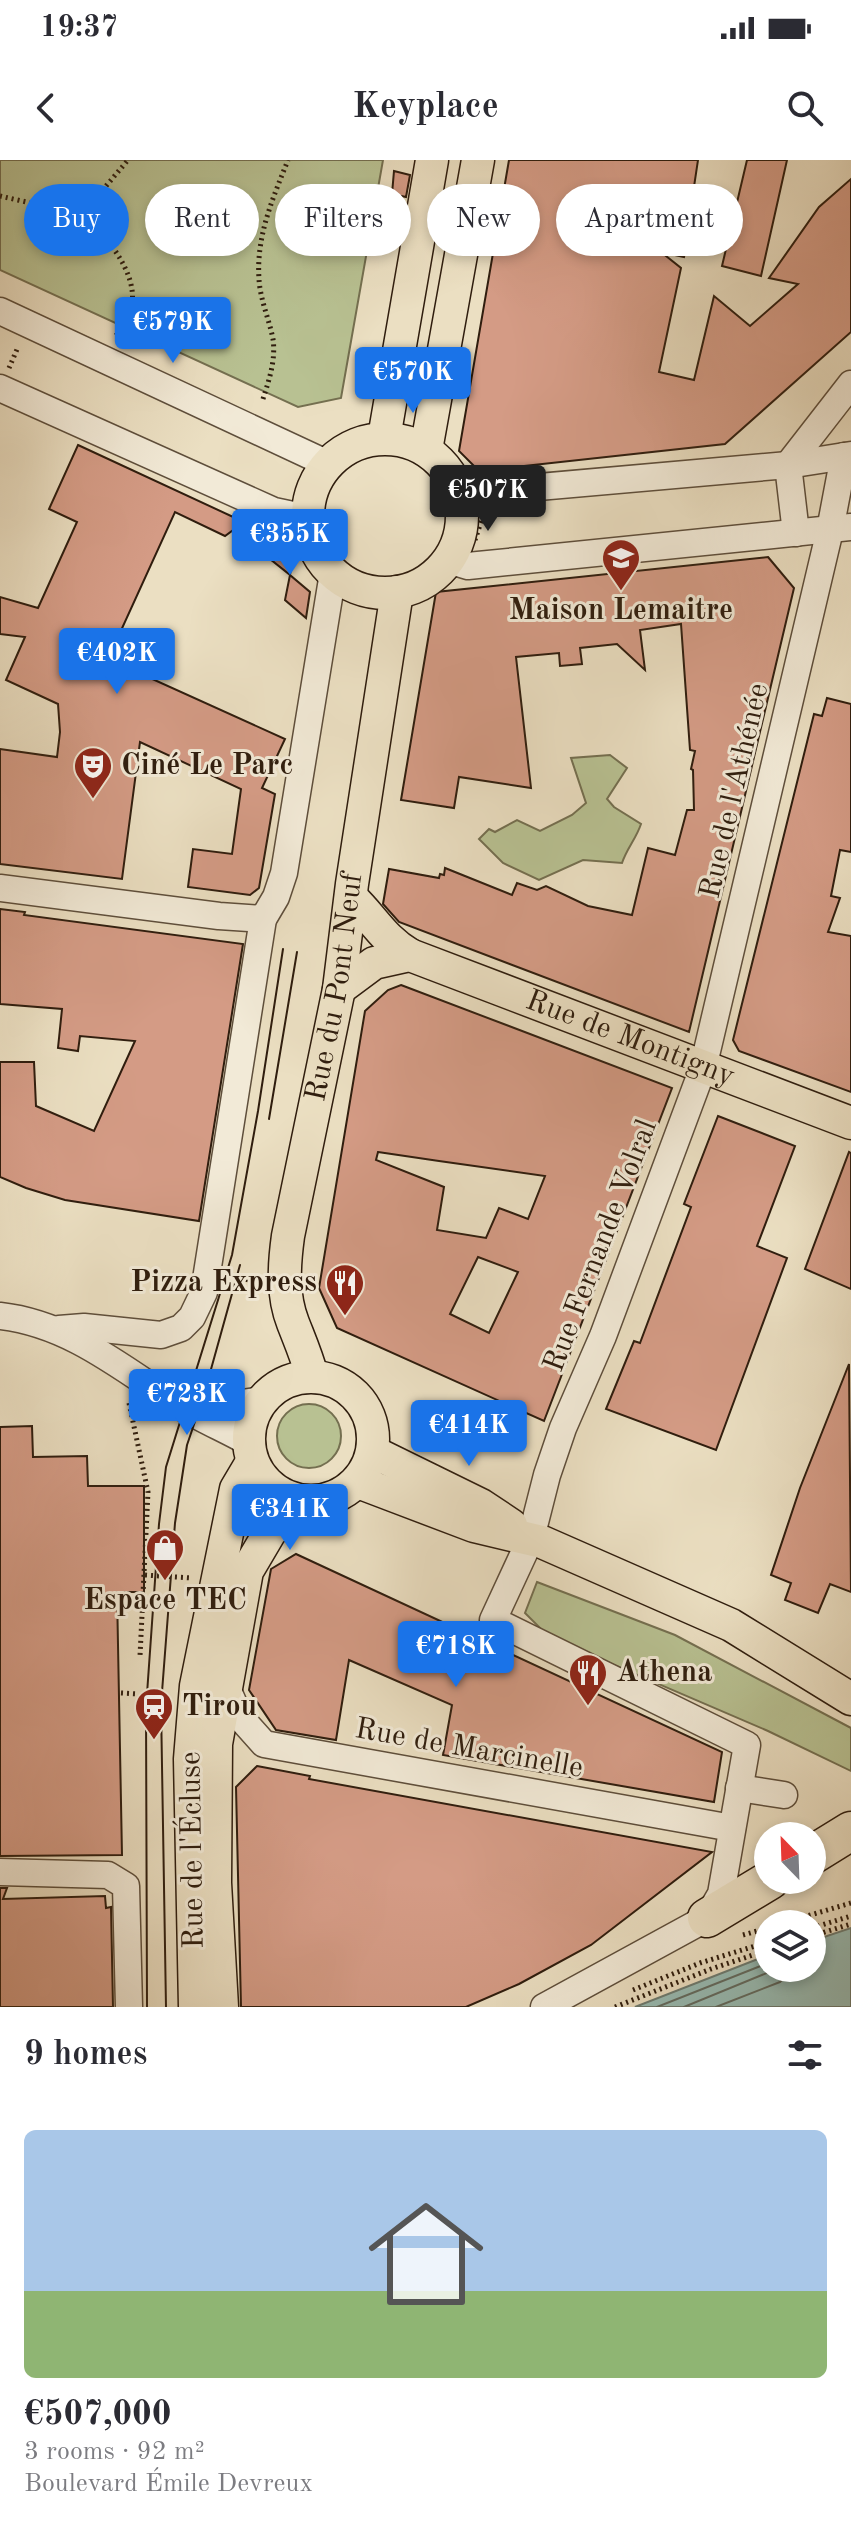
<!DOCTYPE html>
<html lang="en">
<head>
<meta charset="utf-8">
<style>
  body { margin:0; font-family:"Old Standard TT",serif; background:#f7f7f7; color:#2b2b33; height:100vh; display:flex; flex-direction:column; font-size:30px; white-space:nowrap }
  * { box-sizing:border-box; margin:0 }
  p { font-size:26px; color:#7c7c81 }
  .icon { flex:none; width:44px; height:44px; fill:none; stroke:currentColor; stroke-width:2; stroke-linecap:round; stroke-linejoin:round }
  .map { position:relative; height:1847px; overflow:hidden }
  .drawer { display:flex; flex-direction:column; background:#fff; flex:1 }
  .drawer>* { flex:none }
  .guide { position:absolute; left:24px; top:24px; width:804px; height:72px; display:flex; gap:16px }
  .needle { width:52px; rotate:337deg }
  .fabs { position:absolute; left:754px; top:1662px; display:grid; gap:16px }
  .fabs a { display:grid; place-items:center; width:72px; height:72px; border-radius:50%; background:#fff; box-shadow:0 4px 12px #0003; font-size:40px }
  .price { position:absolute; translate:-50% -68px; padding:0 18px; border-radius:8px; background:#1a73e8; color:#fff; font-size:26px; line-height:52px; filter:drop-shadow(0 2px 4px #0008) }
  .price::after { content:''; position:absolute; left:50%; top:48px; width:24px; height:18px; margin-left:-12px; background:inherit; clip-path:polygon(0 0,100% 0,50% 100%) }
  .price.on { background:#222; color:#fff }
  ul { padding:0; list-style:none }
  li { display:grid; align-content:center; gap:16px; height:424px; padding:0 24px }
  li span { display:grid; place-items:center; height:248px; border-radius:12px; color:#555 }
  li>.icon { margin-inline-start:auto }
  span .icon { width:144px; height:144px; fill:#fffc; stroke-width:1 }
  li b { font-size:34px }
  h2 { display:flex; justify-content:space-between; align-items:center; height:96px; padding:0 24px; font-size:34px }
  .chip { padding:0 28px; border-radius:36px; background:#fff; box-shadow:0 4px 12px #0003; font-size:28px; line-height:72px }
  .chip.on { background:#1a73e8; color:#fff }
  .status { display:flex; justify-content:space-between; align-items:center; height:56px; padding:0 40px; background:#fff; direction:ltr }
  .status svg { height:22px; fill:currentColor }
  header { display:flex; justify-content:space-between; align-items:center; height:104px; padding:0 24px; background:#fff; font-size:36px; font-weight:700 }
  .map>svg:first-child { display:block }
  .green { fill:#b8c192; stroke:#746f50; stroke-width:2 }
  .water { fill:#98bcb4; stroke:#6e7c72; stroke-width:2 }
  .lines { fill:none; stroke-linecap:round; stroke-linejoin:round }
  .shore { stroke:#646c61; stroke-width:2 }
  .building { fill:#d49b85; stroke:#2f1d0e; stroke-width:2; fill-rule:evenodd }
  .minor-casing { stroke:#5e4e3b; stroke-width:29 }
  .major-casing { stroke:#2f1d0e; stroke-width:35 }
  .highway-casing { stroke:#2f1d0e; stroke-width:41 }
  .path { stroke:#2f1d0e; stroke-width:5; stroke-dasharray:2 4; stroke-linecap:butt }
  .minor { stroke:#f2ead7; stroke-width:26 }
  .major { stroke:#ebdfc2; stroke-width:32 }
  .highway { stroke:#ebdfc2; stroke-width:38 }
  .tram { stroke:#2f1d0e; stroke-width:2 }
  .labels { text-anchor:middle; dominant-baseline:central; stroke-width:6; stroke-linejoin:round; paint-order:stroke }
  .poi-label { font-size:30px; font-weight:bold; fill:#2f1d0e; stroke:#f2ead7; text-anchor:start }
  .street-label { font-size:30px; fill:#2f1d0e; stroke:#f2ead7 }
</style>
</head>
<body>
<div class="status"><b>19:37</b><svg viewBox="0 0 49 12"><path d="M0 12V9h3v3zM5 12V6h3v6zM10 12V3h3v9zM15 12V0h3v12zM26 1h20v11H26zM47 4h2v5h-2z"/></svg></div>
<header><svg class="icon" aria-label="back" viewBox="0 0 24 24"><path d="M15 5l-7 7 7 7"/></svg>Keyplace<svg class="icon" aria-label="search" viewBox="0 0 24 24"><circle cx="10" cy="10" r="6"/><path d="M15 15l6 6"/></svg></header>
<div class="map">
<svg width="851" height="1847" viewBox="0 0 851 1847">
  <rect width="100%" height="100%" fill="#ebdfc2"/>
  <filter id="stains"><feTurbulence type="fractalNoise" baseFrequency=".0025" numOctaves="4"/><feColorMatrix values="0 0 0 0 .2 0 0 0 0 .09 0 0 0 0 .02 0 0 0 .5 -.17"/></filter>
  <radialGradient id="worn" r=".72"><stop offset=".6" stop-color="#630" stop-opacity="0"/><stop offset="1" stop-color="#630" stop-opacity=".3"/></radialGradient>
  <g class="green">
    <path d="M0,0H383L341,238L298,247L0,110Z"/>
    <path d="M610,595L627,608L607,639L614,647L641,664C636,679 627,688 622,703L583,700L539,720L503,703L479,679L489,669L495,672L517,660L540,671L572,655L586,643L571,598Z"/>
    <circle cx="309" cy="1276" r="32"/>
    <path d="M537,1422L675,1475L851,1568V1611L768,1571L549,1477L525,1453Z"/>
  </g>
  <path class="water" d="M851,1768V1847H635L768,1795V1808H812V1781Z"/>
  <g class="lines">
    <g class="shore">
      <path d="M657,1847L768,1803"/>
      <path d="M684,1847L779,1808"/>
      <path d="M716,1847L780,1822L794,1808"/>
    </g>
  </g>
  <g class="building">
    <path d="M509,0H698L689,60H692L684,97L661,92L681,108L659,212L694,220L714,136L750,166L798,124L769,118L819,47L851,19V172L725,284L479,311L459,291Z"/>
    <path d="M747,0H787L761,116L722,106Z"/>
    <path d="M394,11L410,15L406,37L392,34Z"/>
    <path d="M78,285L244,362L225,376L175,352L108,499L285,579L262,628L275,634L259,728L250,735L188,727L193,689L232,694L241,629L140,582L122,719L0,704V589L57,597L60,572L58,544L6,520L25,477L0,474V437L38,448L77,362L49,349Z"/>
    <path d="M285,382L294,390L290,415L310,432L306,458L285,440L290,415L260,391Z"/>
    <path d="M768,397L794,428L689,872L399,762L383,744L389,709L439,718L440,714L444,715L445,708L512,735L517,723L537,730L546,726L588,746L632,755L648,688L675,695L687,650H694L693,610L691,609L695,591L690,590L681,464L640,470L645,510L617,484L580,488L582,504L560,506L559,493L516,497L531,628L459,617L454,648L401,640L436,432Z"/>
    <path d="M827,538L851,544V692L840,690L831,736L840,738L828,772L851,776V932L739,891L733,880L814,554L822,556Z"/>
    <path d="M0,749L25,752L24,755L243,784L199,1061L65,1040L26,1028L0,1017V902H34L36,946L94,971L135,881L80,876L78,891L58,888L62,849L0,844Z"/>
    <path d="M401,825L672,928L544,1261L337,1168L319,1128L365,851L388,830ZM378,992L439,1001L545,1016L528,1059L499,1048L486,1078L437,1070L444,1027L376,1000ZM478,1097L518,1112L489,1173L450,1154Z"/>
    <path d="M718,956L795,986L757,1086L787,1098L716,1290L606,1249L634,1181L640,1183L691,1047L684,1044Z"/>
    <path d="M849,992L851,993V1129L805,1109Z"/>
    <path d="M849,1204L851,1432L830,1424L818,1453L785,1440L791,1423L771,1415L800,1328Z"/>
    <path d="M32,1266L33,1297L87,1296L88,1326H144V1432H117L122,1695L0,1696V1267Z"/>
    <path d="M296,1394L722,1592L714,1642L443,1595L452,1545L349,1500L336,1580L276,1570L249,1530L271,1409Z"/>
    <path d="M257,1606L310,1616L309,1619L712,1692L591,1785L519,1824L466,1847H241L236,1627Z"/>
    <path d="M0,1728H7L3,1739L105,1736L106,1748L111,1747L113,1847H0Z"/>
  </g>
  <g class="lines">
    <defs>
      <g id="minor">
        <path d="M0,151L328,304"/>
        <path d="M0,228L274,351L307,358"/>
        <path d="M459,334L788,305L851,295"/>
        <path d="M796,373L788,305L851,224"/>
        <path d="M448,400L468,406L851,367"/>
        <path d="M0,728L219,756L263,759"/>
        <path d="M0,1156C71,1164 124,1210 182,1247C203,1260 227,1270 248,1282"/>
        <path d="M59,1169L84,1167L161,1175L181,1168L192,1157L204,1132L263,759L276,737L284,713L333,413"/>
        <path d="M173,1230L236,1244L262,1240"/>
        <path d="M226,1526L239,1556L264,1584L732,1668"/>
        <path d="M739,1628L784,1635"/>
        <path d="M0,1712L108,1715L126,1726L129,1847"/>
        <path d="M544,1847L707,1758L721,1734L747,1585L493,1460L531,1378L547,1315L563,1268L603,1176L703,908L830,370L844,296"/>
      </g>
      <g id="major">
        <path d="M384,278L432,0"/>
        <circle cx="385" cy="356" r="77"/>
        <path d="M426,290L478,0"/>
        <path d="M351,737C374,759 382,778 410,795"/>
        <path id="s1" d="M339,829L374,803L410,795L851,963"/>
        <path id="s2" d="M312,1216C307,1197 300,1181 293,1163C282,1135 284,1105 288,1076L339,829L352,724L397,432"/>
        <circle cx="311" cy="1279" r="62"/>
        <path d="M373,1292L481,1345L511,1365"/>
        <path d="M358,1322L474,1366L542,1382L731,1465L851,1539"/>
        <path d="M195,1847L190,1599L196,1526L236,1329L252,1302"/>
        <path d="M222,1847L215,1723L216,1584L247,1411L270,1372L301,1342"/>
      </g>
      <g id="highway">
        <path d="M812,1695L851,1671"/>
        <path d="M707,1758L770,1720"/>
      </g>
    </defs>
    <use href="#minor" class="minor-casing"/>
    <use href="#major" class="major-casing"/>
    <use href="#highway" class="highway-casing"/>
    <g class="path">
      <path d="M0,36C25,42 55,47 78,58C106,71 137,113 132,144C131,157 122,167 115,177"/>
      <path d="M79,58L128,0"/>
      <path d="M9,208L18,187"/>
      <path d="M263,239C269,220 276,200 273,179C269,159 260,139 259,119C256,76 273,38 288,0"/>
      <path d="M475,380L483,356"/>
      <path d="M229,1114L258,1123"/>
      <path d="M129,1243L148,1332L140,1496"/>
      <path d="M145,1415L191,1418"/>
      <path d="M121,1533L138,1534"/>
      <path d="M780,1764L851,1743"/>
      <path d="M812,1768L851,1756"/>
      <path d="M743,1775L768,1768"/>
      <path d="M812,1776L851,1764"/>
      <path d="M633,1830L700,1803L768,1782"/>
      <path d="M615,1847L711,1809L768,1790"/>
    </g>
    <use href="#minor" class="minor"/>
    <use href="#major" class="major"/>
    <use href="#highway" class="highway"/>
    <g class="tram">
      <path d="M269,959L297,792"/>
      <path d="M147,1847L146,1548L159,1364L166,1307L232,1095L258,951L283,789"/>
      <path d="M166,1847L161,1545L175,1363L187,1285L203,1238L240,1105"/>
    </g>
  </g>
  <defs>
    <symbol id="university-pin" viewBox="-11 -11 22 30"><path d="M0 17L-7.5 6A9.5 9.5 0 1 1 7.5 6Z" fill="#8f2418" stroke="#f2ead7"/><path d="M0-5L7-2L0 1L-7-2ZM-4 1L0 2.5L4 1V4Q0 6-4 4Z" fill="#fff"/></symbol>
    <symbol id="theatre-pin" viewBox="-11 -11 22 30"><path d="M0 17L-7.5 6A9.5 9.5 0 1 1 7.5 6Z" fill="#8f2418" stroke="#f2ead7"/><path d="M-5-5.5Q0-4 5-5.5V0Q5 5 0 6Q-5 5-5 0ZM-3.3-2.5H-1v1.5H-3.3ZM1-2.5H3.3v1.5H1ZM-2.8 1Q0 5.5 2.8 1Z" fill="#fff"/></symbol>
    <symbol id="restaurant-pin" viewBox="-11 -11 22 30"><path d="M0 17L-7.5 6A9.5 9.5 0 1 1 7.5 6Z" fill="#8f2418" stroke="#f2ead7"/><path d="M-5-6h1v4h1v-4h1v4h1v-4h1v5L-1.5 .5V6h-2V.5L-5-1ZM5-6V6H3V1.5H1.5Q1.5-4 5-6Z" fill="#fff"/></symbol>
    <symbol id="shop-pin" viewBox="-11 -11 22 30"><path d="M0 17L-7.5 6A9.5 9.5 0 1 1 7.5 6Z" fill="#8f2418" stroke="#f2ead7"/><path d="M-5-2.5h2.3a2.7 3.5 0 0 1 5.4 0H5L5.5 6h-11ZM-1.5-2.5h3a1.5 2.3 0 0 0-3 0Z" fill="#fff"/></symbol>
    <symbol id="station-pin" viewBox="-11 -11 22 30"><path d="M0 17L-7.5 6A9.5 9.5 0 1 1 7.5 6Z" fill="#8f2418" stroke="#f2ead7"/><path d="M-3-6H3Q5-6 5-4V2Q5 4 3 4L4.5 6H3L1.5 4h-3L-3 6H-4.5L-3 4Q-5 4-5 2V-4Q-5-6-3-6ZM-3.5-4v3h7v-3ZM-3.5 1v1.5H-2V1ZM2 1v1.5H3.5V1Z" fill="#fff"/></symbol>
  </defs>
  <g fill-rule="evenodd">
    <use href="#university-pin" x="599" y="376" width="44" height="60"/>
    <use href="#theatre-pin" x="71" y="584" width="44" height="60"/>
    <use href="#restaurant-pin" x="323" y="1101" width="44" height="60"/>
    <use href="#shop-pin" x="143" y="1366" width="44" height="60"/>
    <use href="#restaurant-pin" x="566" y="1491" width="44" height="60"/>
    <use href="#station-pin" x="132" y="1525" width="44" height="60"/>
  </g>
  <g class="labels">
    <g class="poi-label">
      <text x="621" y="451" text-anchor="middle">Maison Lemaitre</text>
      <text x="121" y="606">Ciné Le Parc</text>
      <text x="317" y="1123" text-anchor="end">Pizza Express</text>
      <text x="165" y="1441" text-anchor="middle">Espace TEC</text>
      <text x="616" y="1513">Athena</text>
      <text x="182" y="1547">Tirou</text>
    </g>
    <g class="street-label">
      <text transform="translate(735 631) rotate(-77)">Rue de l'Athénée</text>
      <text stroke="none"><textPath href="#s2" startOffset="398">Rue du Pont Neuf</textPath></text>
      <text stroke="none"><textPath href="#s1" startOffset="316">Rue de Montigny</textPath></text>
      <text transform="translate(601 1086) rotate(-69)">Rue Fernande Volral</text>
      <text transform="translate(469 1589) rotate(10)">Rue de Marcinelle</text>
      <text transform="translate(193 1690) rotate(-91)">Rue de l'Écluse</text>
    </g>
  </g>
  <rect width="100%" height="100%" filter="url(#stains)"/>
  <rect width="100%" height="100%" fill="url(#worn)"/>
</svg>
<div class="fabs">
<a><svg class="needle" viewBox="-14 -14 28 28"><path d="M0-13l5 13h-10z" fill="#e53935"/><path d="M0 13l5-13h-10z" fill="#7c7c81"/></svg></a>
<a><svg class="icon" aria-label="layers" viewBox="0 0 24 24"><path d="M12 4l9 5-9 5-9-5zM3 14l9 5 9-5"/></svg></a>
</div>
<b class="price" style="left:173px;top:205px">€579K</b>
<b class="price" style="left:413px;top:255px">€570K</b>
<b class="price on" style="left:488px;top:373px">€507K</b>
<b class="price" style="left:290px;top:417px">€355K</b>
<b class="price" style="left:117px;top:536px">€402K</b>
<b class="price" style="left:187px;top:1277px">€723K</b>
<b class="price" style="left:469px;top:1308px">€414K</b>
<b class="price" style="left:290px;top:1392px">€341K</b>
<b class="price" style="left:456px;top:1529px">€718K</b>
<div class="guide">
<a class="chip on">Buy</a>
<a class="chip">Rent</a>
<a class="chip">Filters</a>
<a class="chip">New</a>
<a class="chip">Apartment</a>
</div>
</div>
<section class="drawer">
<h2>9 homes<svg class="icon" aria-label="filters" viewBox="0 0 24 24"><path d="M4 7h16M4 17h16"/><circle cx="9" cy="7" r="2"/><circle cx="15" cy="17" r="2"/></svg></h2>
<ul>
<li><span style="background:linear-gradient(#a9c7e8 65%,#8fb573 0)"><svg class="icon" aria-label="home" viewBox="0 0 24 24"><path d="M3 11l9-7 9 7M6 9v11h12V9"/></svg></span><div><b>€507,000</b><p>3 rooms · 92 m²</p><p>Boulevard Émile Devreux</p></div></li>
</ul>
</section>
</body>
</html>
